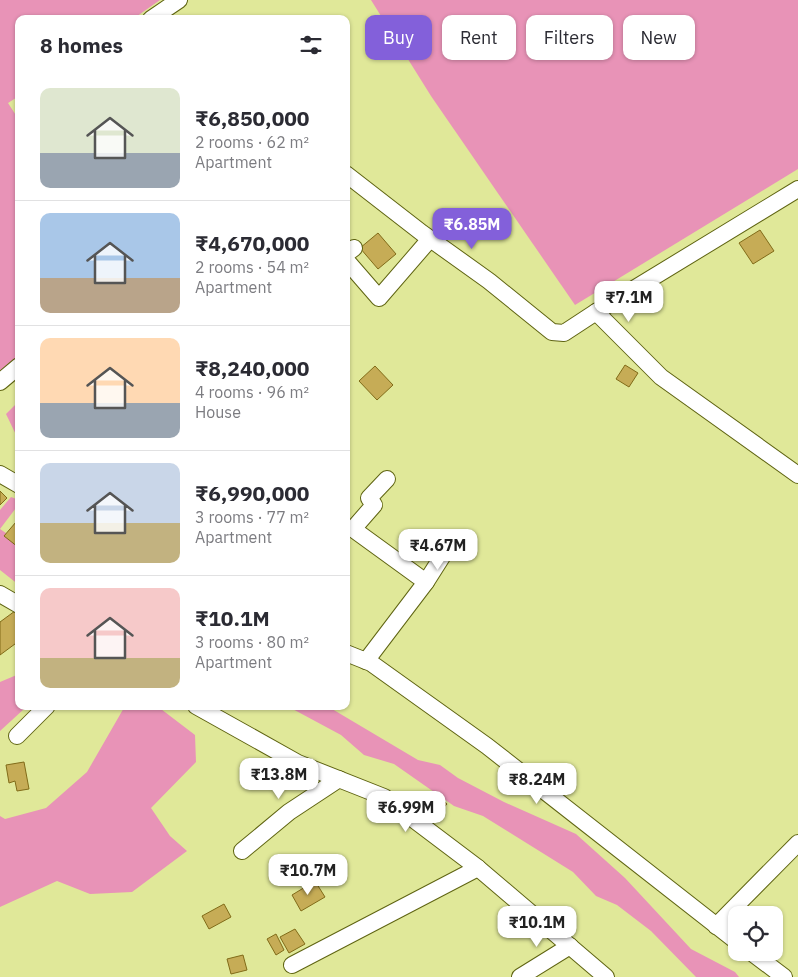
<!DOCTYPE html>
<html lang="en">
<head>
<meta charset="utf-8">
<style>
  body { margin:0; font-family:"IBM Plex Sans",sans-serif; background:#f7f7f7; color:#2b2b33; height:100vh; display:flex; flex-direction:column; font-size:19px; white-space:nowrap }
  * { box-sizing:border-box; margin:0 }
  p { font-size:16px; color:#7c7c81 }
  .icon { flex:none; width:28px; height:28px; fill:none; stroke:currentColor; stroke-width:2; stroke-linecap:round; stroke-linejoin:round }
  .map { position:relative; flex:1; overflow:hidden }
  .sheet { position:absolute; left:15px; top:15px; width:335px; height:695px; display:flex; flex-direction:column; background:#fff; border-radius:10px; box-shadow:0 1px 4px #0004 }
  .sheet>* { flex:none }
  .banner { position:absolute; left:365px; top:15px; width:358px; height:45px; display:flex; gap:10px }
  .controls { position:absolute; left:728px; top:906px; display:grid; gap:10px }
  .controls a { display:grid; place-items:center; width:55px; height:55px; border-radius:10px; background:#fff; box-shadow:0 1px 4px #0004; font-size:25px }
  .price { position:absolute; translate:-50% -42px; padding:0 11px; border-radius:10px; background:#fff; color:#222; font-size:16px; line-height:32px; filter:drop-shadow(0 1px 2px #0008) }
  .price::after { content:''; position:absolute; left:50%; top:30px; width:15px; height:11px; margin-left:-8px; background:inherit; clip-path:polygon(0 0,100% 0,50% 100%) }
  .price.selected { background:#8360da; color:#fff }
  ul { padding:0; list-style:none }
  li { display:flex; align-items:center; gap:15px; height:125px; padding:0 25px }
  li+li { border-top:1px solid #e1e1e2 }
  li span { display:grid; place-items:center; flex:none; width:140px; height:100px; border-radius:10px; color:#555 }
  li>.icon { margin-inline-start:auto }
  span .icon { width:60px; height:60px; fill:#fffc; stroke-width:1 }
  li b { font-size:21px }
  h2 { display:flex; justify-content:space-between; align-items:center; height:60px; padding:0 25px; font-size:21px }
  .tag { padding:0 18px; border-radius:10px; background:#fff; box-shadow:0 1px 4px #0004; font-size:18px; line-height:45px }
  .tag.selected { background:#8360da; color:#fff }
  .map>svg:first-child { display:block }
  .water { fill:#e893b7 }
  .building { fill:#c6ac56; stroke:#816b18 }
  .lines { fill:none; stroke-linecap:round; stroke-linejoin:round }
  .minor-casing { stroke:#5f6412; stroke-width:18 }
  .minor { stroke:#fff; stroke-width:16 }
</style>
</head>
<body>
<div class="map">
<svg width="798" height="977" viewBox="0 0 798 977">
  <rect width="100%" height="100%" fill="#e0e899"/>
  <g class="water">
    <path d="M0,0H160L133,19H19V96L8,103L19,120V356L0,371Z"/>
    <path d="M371,0H798V169L575,305L431,96Z"/>
    <path d="M19,401V441L6,414Z"/>
    <path d="M11,497L19,500V504L0,529L19,542V585L0,570V510Z"/>
    <path d="M19,674V706H24V709L0,731V682Z"/>
    <path d="M125,706H157L195,735L196,762L151,808L170,836L187,851L132,892L90,894L57,881L0,907V816L5,819L46,808L87,772Z"/>
    <path d="M287,706H327L418,760L440,765L458,778L504,802L576,834L625,878L691,949L735,972L739,977H696L651,931L617,905L596,896L573,872L483,816L454,806L394,764L364,755L341,735Z"/>
  </g>
  <g class="building">
    <path d="M760,230L774,251L753,264L739,243Z"/>
    <path d="M378,233L396,254L378,269L360,248Z"/>
    <path d="M625,365L638,373L629,387L616,379Z"/>
    <path d="M375,366L393,385L377,400L359,381Z"/>
    <path d="M0,491L7,498L0,505Z"/>
    <path d="M16,522L19,525L18,547L4,536Z"/>
    <path d="M15,611L19,616V641L0,655V622Z"/>
    <path d="M24,762L29,789L17,791L15,781L9,783L6,765Z"/>
    <path d="M426,793L435,801L439,797L447,804L435,817L418,802Z"/>
    <path d="M315,881L325,897L301,911L292,895Z"/>
    <path d="M224,904L231,917L209,929L202,916Z"/>
    <path d="M295,929L305,944L289,953L280,937Z"/>
    <path d="M276,934L284,950L276,955L267,939Z"/>
    <path d="M243,955L247,970L231,974L227,959Z"/>
  </g>
  <g class="lines">
    <defs>
      <g id="minor">
        <path d="M151,19L179,0"/>
        <path d="M346,174L422,233L489,281L552,332L564,333L596,312"/>
        <path d="M798,189L596,312L661,377L798,475"/>
        <path d="M346,254L354,248"/>
        <path d="M346,260L379,298L430,239"/>
        <path d="M0,382L19,366"/>
        <path d="M0,474L19,485"/>
        <path d="M426,582L452,541"/>
        <path d="M0,594L19,605"/>
        <path d="M346,653L371,663L487,746L736,941"/>
        <path d="M366,661L426,582L353,529L374,505L369,498L387,479"/>
        <path d="M196,706L298,763L384,797L478,868L606,977"/>
        <path d="M17,736L47,706"/>
        <path d="M242,851L289,812L339,779"/>
        <path d="M716,926L798,843"/>
        <path d="M751,952L784,977"/>
        <path d="M292,965L478,868"/>
        <path d="M520,977L570,946"/>
      </g>
    </defs>
    <use href="#minor" class="minor-casing"/>
    <use href="#minor" class="minor"/>
  </g>
</svg>
<div class="controls">
<a><svg class="icon" aria-label="locate" viewBox="0 0 24 24"><circle cx="12" cy="12" r="6"/><path d="M12 2v4M12 18v4M2 12h4M18 12h4"/></svg></a>
</div>
<b class="price selected" style="left:472px;top:250px">₹6.85M</b>
<b class="price" style="left:629px;top:323px">₹7.1M</b>
<b class="price" style="left:438px;top:571px">₹4.67M</b>
<b class="price" style="left:279px;top:800px">₹13.8M</b>
<b class="price" style="left:537px;top:805px">₹8.24M</b>
<b class="price" style="left:406px;top:833px">₹6.99M</b>
<b class="price" style="left:308px;top:896px">₹10.7M</b>
<b class="price" style="left:537px;top:948px">₹10.1M</b>
<div class="banner">
<a class="tag selected">Buy</a>
<a class="tag">Rent</a>
<a class="tag">Filters</a>
<a class="tag">New</a>
</div>
<section class="sheet">
<h2>8 homes<svg class="icon" aria-label="filters" viewBox="0 0 24 24"><path d="M4 7h16M4 17h16"/><circle cx="9" cy="7" r="2"/><circle cx="15" cy="17" r="2"/></svg></h2>
<ul>
<li><span style="background:linear-gradient(#dfe7d0 65%,#9aa5b1 0)"><svg class="icon" aria-label="home" viewBox="0 0 24 24"><path d="M3 11l9-7 9 7M6 9v11h12V9"/></svg></span><div><b>₹6,850,000</b><p>2 rooms · 62 m²</p><p>Apartment</p></div></li>
<li><span style="background:linear-gradient(#a9c7e8 65%,#b9a48a 0)"><svg class="icon" aria-label="home" viewBox="0 0 24 24"><path d="M3 11l9-7 9 7M6 9v11h12V9"/></svg></span><div><b>₹4,670,000</b><p>2 rooms · 54 m²</p><p>Apartment</p></div></li>
<li><span style="background:linear-gradient(#ffd9b3 65%,#9aa5b1 0)"><svg class="icon" aria-label="home" viewBox="0 0 24 24"><path d="M3 11l9-7 9 7M6 9v11h12V9"/></svg></span><div><b>₹8,240,000</b><p>4 rooms · 96 m²</p><p>House</p></div></li>
<li><span style="background:linear-gradient(#c9d6e8 60%,#c2b280 0)"><svg class="icon" aria-label="home" viewBox="0 0 24 24"><path d="M3 11l9-7 9 7M6 9v11h12V9"/></svg></span><div><b>₹6,990,000</b><p>3 rooms · 77 m²</p><p>Apartment</p></div></li>
<li><span style="background:linear-gradient(#f6c9c9 70%,#c2b280 0)"><svg class="icon" aria-label="home" viewBox="0 0 24 24"><path d="M3 11l9-7 9 7M6 9v11h12V9"/></svg></span><div><b>₹10.1M</b><p>3 rooms · 80 m²</p><p>Apartment</p></div></li>
</ul>
</section>
</div>
</body>
</html>
